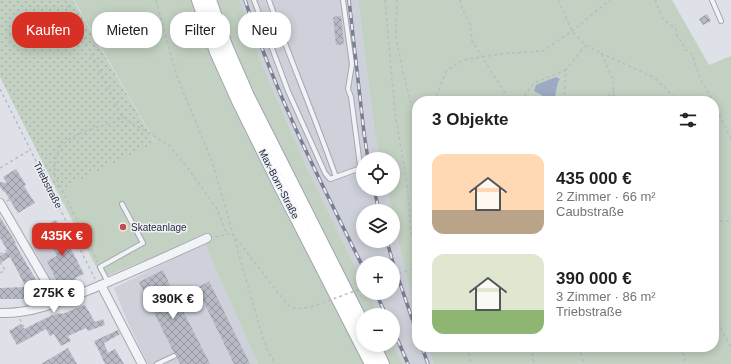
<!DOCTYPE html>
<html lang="de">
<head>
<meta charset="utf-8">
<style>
  body { margin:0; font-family:Helvetica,sans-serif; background:#f2f2f2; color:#202124; height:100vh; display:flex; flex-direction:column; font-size:15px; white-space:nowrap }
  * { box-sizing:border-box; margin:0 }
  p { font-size:13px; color:#757577 }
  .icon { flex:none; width:22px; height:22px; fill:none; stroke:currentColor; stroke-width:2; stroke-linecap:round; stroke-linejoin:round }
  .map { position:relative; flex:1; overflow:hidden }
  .side { position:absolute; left:412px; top:96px; width:307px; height:256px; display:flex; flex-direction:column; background:#fff; border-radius:16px; box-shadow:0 2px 10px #0003 }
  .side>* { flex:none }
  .guide { position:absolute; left:12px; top:12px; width:340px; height:36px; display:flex; gap:8px }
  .tools { position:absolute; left:356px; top:152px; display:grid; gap:8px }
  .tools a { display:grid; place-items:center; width:44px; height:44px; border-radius:50%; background:#fff; box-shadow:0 2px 10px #0003; font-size:20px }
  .price { position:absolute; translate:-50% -34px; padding:0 9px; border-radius:8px; background:#fff; color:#222; font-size:13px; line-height:26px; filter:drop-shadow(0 1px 2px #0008) }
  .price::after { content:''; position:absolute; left:50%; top:24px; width:12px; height:9px; margin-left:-6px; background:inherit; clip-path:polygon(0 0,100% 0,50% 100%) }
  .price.selected { background:#d93025; color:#fff }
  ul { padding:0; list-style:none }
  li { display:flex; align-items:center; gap:12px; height:100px; padding:0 20px }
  li span { display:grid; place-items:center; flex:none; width:112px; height:80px; border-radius:12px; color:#555 }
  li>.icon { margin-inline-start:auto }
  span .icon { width:48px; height:48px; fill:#fffc; stroke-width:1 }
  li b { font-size:17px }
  h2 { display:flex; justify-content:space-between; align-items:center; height:48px; padding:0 20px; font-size:17px }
  .chip { padding:0 14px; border-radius:16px; background:#fff; box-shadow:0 2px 10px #0003; font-size:14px; line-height:36px }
  .chip.selected { background:#d93025; color:#fff }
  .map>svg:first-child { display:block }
  .built { fill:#ced0da }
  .grass { fill:#c2d1c1 }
  .park { fill:url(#park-dots) }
  .water { fill:#9caac6 }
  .building { fill:url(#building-cross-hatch) }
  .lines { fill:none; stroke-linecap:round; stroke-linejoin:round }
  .service-casing { stroke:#a5a7b2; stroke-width:6 }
  .minor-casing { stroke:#a5a7b2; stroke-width:10 }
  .primary-casing { stroke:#9fa4b3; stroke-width:14 }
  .path { stroke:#babcc2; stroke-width:1.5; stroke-dasharray:3 3; stroke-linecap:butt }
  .service { stroke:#f2f3f6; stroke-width:4 }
  .minor { stroke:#f2f3f6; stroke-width:8 }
  .primary { stroke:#fff; stroke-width:12 }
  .rail-casing { stroke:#7a7f90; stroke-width:3.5 }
  .rail { stroke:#eff0f5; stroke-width:2; stroke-dasharray:6; stroke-linecap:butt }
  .path-bridge { stroke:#babcc2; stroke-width:1.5; stroke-dasharray:3 3; stroke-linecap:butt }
  .poi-dot { fill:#c64c4b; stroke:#eff0f5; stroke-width:1.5 }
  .labels { text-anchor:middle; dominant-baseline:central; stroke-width:3; stroke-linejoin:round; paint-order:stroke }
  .street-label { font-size:10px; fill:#292d3e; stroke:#eff0f5 }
  .poi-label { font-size:10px; fill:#292d3e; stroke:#eff0f5; text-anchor:start }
</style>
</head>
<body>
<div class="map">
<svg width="731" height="364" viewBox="0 0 731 364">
  <defs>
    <pattern id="park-dots" width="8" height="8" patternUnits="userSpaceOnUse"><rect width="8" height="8" fill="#c2d1c1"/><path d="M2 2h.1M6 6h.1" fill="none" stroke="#a7b4a7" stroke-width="1.8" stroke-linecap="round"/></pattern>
    <pattern id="building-cross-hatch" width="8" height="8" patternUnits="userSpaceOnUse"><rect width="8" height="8" fill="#b7bac4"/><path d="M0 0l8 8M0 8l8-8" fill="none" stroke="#9598a1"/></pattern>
  </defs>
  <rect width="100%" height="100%" fill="#dfe1e8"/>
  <g class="built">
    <path d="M239,0H358L375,133L380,159H363V189H387L392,211H363V241H393V217L405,272L417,315V347H428L434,364H403L393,343V315H379L368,293H393V263H363V283L306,166L267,77Z"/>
    <path d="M48,238L70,281L75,278L76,281L68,284L70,289L61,294L56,292L33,247Z"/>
    <path d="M205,243L258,364H148L128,323L114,288Z"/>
  </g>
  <g class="grass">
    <path d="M74,0H239L267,77L306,166L363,283V293H368L379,315H363V345H393V343L403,364H258L202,237L102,278L57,191L155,142Z"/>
    <path d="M358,0H672L709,65L731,56V364H434L428,347H714V101H417V315L405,272L393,217V211H392L387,189H393V159H380L375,133Z"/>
  </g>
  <path class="park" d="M0,0H73L155,143L57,191L0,77Z"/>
  <path class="water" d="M556,77L560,79L558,82L555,96L549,99L534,91L536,85Z"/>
  <g class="building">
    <path d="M707,14L711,21L703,25L699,19Z"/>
    <path d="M341,16L344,44L336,45L333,17Z"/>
    <path d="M16,169L26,185L24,186L35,203L18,213L5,192H4L0,187V182L7,183L3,177Z"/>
    <path d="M0,217L16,243L15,244L43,292L36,295L22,299H0V288L26,287L10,257L0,263V256L8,251L0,238Z"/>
    <path d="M56,220L84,274L75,278L76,281L60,288L47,261L57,256L45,232H47L44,226Z"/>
    <path d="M163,270L169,283L210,364H180L177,358V354L174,353L139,282Z"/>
    <path d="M209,281L250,364H234L197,288Z"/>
    <path d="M85,305L95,322L103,319L105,325L88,331L86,328L68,336L71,341L61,346L54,334L50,336L46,329L17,345L9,331L21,324L24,329L50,316L61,313L62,314Z"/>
    <path d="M118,330L120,334L104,343L108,353L115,349L124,364H105L94,341Z"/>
    <path d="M68,348L77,364H41Z"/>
  </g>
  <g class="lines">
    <defs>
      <g id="service">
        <path d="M254,0L288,91L325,173L330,179L358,169L360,165L351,97L348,89L352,64L343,0"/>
        <path d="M269,0C290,59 315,117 336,177"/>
        <path d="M712,0L721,21"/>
        <path d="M108,282L100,267L143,243L122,204"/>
        <path d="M157,364L174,356"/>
      </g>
      <g id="minor">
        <path d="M0,203L52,292L56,303"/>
        <path d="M101,285L142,364"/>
        <path d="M0,313C34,314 64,300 94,288C132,272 170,255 207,238"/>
      </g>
      <g id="primary">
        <path d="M198,0L216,52L238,101L280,186L371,364"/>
        <path d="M210,0L227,48L248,96L363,324"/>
        <path d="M374,345L383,364"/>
      </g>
    </defs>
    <use href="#service" class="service-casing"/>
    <use href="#minor" class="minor-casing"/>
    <use href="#primary" class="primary-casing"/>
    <g class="path">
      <path d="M65,0L122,117L113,123L94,128L76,135L61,145L55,159V176L98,262"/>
      <path d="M156,0L176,74L213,164L262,335L268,352L276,364"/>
      <path d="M385,0L395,113L407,183L411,234L417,237"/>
      <path d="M397,0L396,37L404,77L417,125"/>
      <path d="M460,0L462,9L470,24L472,41L510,101"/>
      <path d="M558,0L572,31L585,45L601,53L613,79L614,101"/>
      <path d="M655,0L663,19L676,29L677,37L682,42L685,49L692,54L700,78L713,101"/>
      <path d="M601,53L655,78L678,101"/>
      <path d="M0,89L95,279"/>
      <path d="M434,101L447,70L463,60L500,54L543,51L572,31L610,0"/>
      <path d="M521,101L534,83L566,70"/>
      <path d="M564,101L566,70L585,46"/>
      <path d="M604,101L614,91"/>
      <path d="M714,104L731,139"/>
      <path d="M122,117L169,145L190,171L217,209L227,234"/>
      <path d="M0,168L30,150"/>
      <path d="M7,201L19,194"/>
      <path d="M714,221H731"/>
      <path d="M215,237L232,233L287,304L296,309L311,307"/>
      <path d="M0,254L16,245"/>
      <path d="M0,262L5,270L0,273"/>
      <path d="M369,312L372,308"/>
      <path d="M714,318L718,323L731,348"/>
      <path d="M20,319L24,328"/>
      <path d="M468,347L471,364"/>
      <path d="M531,347L534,364"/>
      <path d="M579,347L584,364"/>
      <path d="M681,347L686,364"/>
    </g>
    <use href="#service" class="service"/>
    <use href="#minor" class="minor"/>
    <use href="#primary" class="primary"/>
    <defs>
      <g id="rail">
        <path d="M245,0C275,93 319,179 363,267"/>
        <path d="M349,0L364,133L368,159"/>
        <path d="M374,189L379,211"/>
        <path d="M387,241L393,263"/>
        <path d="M393,263L417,333"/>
        <path d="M376,293L386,315"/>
        <path d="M393,329L408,364"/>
        <path d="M422,347L428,364"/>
      </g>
    </defs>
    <use href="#rail" class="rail-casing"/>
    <use href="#rail" class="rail"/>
    <g class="path-bridge">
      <path d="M393,276L417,267"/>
      <path d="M311,307L363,288"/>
    </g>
  </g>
  <circle class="poi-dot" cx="123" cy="227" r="4"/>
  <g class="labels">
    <g class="street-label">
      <text transform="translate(279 184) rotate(63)">Max-Born-Straße</text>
      <text transform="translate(48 185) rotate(63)">Triebstraße</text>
    </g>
    <g class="poi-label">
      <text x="131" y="227">Skateanlage</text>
    </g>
  </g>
</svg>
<div class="tools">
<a><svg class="icon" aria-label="locate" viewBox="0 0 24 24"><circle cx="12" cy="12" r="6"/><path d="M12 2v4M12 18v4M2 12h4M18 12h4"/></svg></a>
<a><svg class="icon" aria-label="layers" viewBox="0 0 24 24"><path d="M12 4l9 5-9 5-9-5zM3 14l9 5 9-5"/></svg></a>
<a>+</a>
<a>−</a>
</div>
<b class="price selected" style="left:62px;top:257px">435K €</b>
<b class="price" style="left:54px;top:314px">275K €</b>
<b class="price" style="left:173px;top:320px">390K €</b>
<div class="guide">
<a class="chip selected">Kaufen</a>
<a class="chip">Mieten</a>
<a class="chip">Filter</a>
<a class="chip">Neu</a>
</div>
<section class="side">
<h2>3 Objekte<svg class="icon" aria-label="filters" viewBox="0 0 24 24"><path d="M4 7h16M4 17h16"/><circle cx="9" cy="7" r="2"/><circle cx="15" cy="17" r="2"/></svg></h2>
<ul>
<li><span style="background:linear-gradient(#ffd9b3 70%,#b9a48a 0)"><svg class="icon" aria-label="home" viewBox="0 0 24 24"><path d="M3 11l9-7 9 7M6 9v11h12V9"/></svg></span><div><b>435 000 €</b><p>2 Zimmer · 66 m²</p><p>Caubstraße</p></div></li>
<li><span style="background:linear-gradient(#dfe7d0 70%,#8fb573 0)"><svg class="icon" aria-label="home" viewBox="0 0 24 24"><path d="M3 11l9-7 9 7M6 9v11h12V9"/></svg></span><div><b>390 000 €</b><p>3 Zimmer · 86 m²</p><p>Triebstraße</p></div></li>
</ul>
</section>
</div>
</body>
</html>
